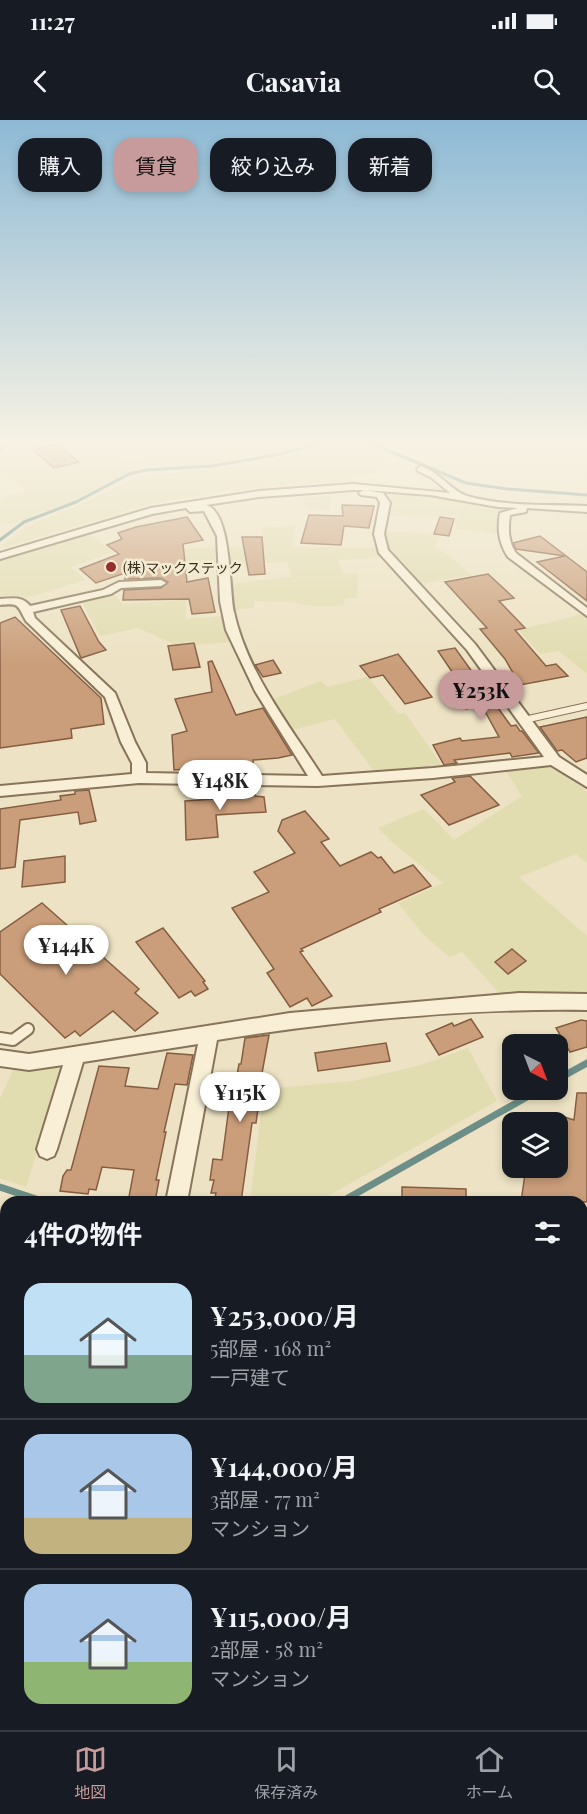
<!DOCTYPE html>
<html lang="ja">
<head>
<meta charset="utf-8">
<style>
  body { margin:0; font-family:"Playfair Display","Noto Sans JP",serif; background:#242831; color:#f1f3f6; height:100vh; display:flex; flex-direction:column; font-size:22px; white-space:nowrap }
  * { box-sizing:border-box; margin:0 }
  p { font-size:20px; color:#9ea1a6 }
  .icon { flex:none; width:33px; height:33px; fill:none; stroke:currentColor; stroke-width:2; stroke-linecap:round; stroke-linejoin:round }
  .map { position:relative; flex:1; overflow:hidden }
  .panel { position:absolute; left:0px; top:1076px; width:588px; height:536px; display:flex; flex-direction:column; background:#171b24; border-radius:18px 18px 0 0; box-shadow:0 3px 9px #0003 }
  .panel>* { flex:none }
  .top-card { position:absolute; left:18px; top:18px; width:552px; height:54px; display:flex; gap:12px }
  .needle { width:39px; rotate:138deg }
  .controls { position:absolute; left:502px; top:914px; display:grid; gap:12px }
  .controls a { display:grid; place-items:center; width:66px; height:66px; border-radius:12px; background:#171b24; box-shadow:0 3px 9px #0003; font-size:30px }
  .price { position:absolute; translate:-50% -51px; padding:0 14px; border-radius:21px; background:#fff; color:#222; font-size:20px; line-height:39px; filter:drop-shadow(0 2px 3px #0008) }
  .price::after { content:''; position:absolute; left:50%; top:36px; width:18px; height:14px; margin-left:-9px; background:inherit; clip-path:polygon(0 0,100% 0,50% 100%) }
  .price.active { background:#c79b9b; color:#111 }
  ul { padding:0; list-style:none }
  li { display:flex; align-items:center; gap:18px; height:150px; padding:0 24px }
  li+li { border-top:2px solid #363941 }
  li span { display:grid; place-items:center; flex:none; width:168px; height:120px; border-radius:18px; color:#555 }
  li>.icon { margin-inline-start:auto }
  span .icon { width:72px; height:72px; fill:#fffc; stroke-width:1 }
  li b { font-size:26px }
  h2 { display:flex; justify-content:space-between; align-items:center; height:72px; padding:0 24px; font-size:26px }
  .tag { padding:0 21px; border-radius:18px; background:#171b24; box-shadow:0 3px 9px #0003; font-size:21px; line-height:54px }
  .tag.active { background:#c79b9b; color:#111 }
  .status { display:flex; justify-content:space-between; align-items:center; height:42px; padding:0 30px; background:#171b24; direction:ltr }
  .status svg { height:16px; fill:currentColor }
  header { display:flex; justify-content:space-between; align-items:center; height:78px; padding:0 24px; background:#171b24; font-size:27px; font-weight:700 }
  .menu { display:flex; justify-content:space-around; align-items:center; height:84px; border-top:2px solid #363941; background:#171b24; font-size:16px; color:#9ea1a6 }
  .menu a { display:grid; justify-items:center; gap:3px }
  .menu .active { color:#c79b9b }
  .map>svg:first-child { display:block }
  .farmland { fill:#e2dcb1 }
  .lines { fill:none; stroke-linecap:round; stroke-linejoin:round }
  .stream-far2 { stroke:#6c8e87; stroke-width:3 }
  .stream-far1 { stroke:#6c8e87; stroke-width:7 }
  .stream { stroke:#6c8e87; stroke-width:8 }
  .building { fill:#ca9e7a; stroke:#855e41; stroke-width:1.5 }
  .lane-far1-casing { stroke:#87745a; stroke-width:8 }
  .lane-casing { stroke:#87745a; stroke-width:14 }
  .street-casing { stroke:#87745a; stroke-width:4 }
  .secondary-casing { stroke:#68553e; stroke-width:3 }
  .lane-far1 { stroke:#f8efd6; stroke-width:6 }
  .lane { stroke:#f8efd6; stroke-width:10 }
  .street { fill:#f8efd6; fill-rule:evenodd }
  .secondary { fill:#f8efd6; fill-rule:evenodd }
  .poi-dot { fill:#942f2c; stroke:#f4ecd2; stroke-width:2 }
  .labels { text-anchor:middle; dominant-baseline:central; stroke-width:5; stroke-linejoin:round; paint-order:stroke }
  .far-poi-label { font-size:14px; fill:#372b1e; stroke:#f4ecd2; text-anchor:start }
</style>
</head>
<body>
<div class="status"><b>11:27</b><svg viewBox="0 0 49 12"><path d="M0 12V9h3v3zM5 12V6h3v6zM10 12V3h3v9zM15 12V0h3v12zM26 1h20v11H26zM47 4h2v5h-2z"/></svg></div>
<header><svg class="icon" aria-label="back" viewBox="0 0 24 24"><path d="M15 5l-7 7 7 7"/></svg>Casavia<svg class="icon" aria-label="search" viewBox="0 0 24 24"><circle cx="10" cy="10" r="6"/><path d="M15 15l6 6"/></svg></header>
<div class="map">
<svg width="587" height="1610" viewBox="0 0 587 1610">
  <rect width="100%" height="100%" fill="#ede2c3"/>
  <g class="farmland">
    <path d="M24,320H69L86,334L108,329L141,348L126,353L73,381L12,404L0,402V380L26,370L0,351V333Z"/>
    <path d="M77,320H167L192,325L228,322L259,335L195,346H146L111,327L89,331Z"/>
    <path d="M236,320H324L267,335Z"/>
    <path d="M349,320H358L376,326L402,337L381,344L375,353L338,361L235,370L154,383L6,427L2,426L24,407L86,382L140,356L220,348L279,338Z"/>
    <path d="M390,374L421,376L503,389L499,406V414L456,409L457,395L428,397L389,395L390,385L387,375Z"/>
    <path d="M328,376L331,378L330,390L306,389L303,377Z"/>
    <path d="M296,406L293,427L378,428L383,437L338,440L343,454L358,453L357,478H345L343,486H313L288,482L254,481V488L232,490L230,464L291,457L288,442L229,445V427L264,426L263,407Z"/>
    <path d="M385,411L440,415L435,427L452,438L472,455L419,464L388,430Z"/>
    <path d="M92,415L113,432L71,447L85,460L26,478L23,476L0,478V441L77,417Z"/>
    <path d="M220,427V444L150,447L168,430Z"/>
    <path d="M114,474L123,484L186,480V499L224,496L231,522L196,525L195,521L174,524L138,508L100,516L81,481Z"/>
    <path d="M583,494L587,497V554L559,531L540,534L518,510Z"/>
    <path d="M368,557L398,594L405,593L442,645L374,651L335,599L292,610L272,580L321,561L327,567Z"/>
    <path d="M547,647L560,652L587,671V743L576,734L519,757L587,816V875L516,873L501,875L462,832L449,837L422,813L398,783L443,763L393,723L378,708L424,689L454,720L522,676L506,651Z"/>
    <path d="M468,928L497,981L319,1081H250L264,969L353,961L421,945Z"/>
    <path d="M62,943L64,945L26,1067L0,1058V979L14,948Z"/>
  </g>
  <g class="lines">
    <g class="stream-far2">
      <path d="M363,320L466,363L507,369L587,375"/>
      <path d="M0,420L24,402L76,382L129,354L146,350L212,346L276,335L334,320"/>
    </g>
    <g class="stream-far1">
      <path d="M558,959L587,943"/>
      <path d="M0,1067L45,1082"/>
      <path d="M341,1082L541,969"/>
    </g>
    <g class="stream">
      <path d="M582,1233L587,1235"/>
      <path d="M0,1398L6,1399"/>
      <path d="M423,1605L430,1610"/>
    </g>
  </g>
  <g class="building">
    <path d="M57,324L79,342L54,348L33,330Z"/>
    <path d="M342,385L374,386L369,408L344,406L341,425L301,423L309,395L343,396Z"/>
    <path d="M187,397L203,420L183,424L187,462L208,458L215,492L192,494L189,479L123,480L124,470L161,468L168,462L161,458L125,459V453L96,463L80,449L119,434L107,425L122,419L118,413L136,407Z"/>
    <path d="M440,397L454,399L449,416L434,414Z"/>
    <path d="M540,416L587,452V481L537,442L565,436L516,429L513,423Z"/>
    <path d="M242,417H262L265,454L249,455Z"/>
    <path d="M488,454L514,478L499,481L525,508L515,510L546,546L556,544L568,556L520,565L505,539L480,509L487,508L445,462Z"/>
    <path d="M80,486L99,522L106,530L81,538L61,490Z"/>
    <path d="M15,497L101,578L104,604L71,609L72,618L0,628V503Z"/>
    <path d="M194,523L200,547L173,550L168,526Z"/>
    <path d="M455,528L511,606L516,605L520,611H522L539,633L512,637L510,633L454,640L457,643L444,645L433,625L460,618L462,621L499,617L482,586L466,589L457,576L467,574L438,531Z"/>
    <path d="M398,534L432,577L405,584L383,555L370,558L360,546Z"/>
    <path d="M273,540L281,553L263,557L255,545Z"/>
    <path d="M212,541L236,595L263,588L292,635L278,638L253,640L254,653L225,652V646L174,650L172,615L187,611L175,579L212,572L208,542Z"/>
    <path d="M587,597V638L576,642L562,630L557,631L540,607Z"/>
    <path d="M470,656L499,685L449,705L421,675L455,662L452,658Z"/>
    <path d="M227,667H255V676L264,677L266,692L216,695L218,717L186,720L185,681L228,678Z"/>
    <path d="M89,670L96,701L80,704L78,692L20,700L15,747L0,749V689L61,680L60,676L75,674V671Z"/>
    <path d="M305,691L329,719L321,722L340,746L371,732L378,738L381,737L394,753L413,745L431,766L379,789L381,792L301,829L303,831L300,832L332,876L312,886L307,878L290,887L267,853L274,849L232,788L269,772L254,752L295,733L278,711L282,700Z"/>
    <path d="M65,736V762L22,767L24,741Z"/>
    <path d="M42,783L139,869L135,873L158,893L135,911L113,891L80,916L75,911L65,918L0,854V812Z"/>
    <path d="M163,808L205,861L203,862L208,869L195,876L191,871L179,878L136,822Z"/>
    <path d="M512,829L526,841L508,854L495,842Z"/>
    <path d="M471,899L483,917L439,935L426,914L452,903L454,906Z"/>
    <path d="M581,900L587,901V927L570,932L556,908Z"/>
    <path d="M269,915L258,975H260L256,1003H252L241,1082H214L216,1073H211L214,1060H210L213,1039L222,1040L231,972L234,973L239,944H241L245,918Z"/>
    <path d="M386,923L390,941L318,951L315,933Z"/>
    <path d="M167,933L193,935L187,965L175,964L164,1012H166L156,1060H159L155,1082H128L134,1050L102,1047L96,1070L89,1069L88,1074L60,1071L63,1056L67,1050H71L99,946L129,948L125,966L158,969Z"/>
    <path d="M577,973H587V1082H521L526,1047H558V995L574,1000Z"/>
    <path d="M402,1067L466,1069V1082H402Z"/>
  </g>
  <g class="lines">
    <defs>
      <path id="lane-far1" d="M524,600L587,586"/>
      <path id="lane" d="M0,918L13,920L28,909"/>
      <g id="street">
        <path d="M421,346C439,352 452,371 467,376C505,387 548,384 587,386V392L527,388L526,392L510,395C508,409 508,421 516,433L587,488V496L508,437C499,423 497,410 500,393L518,388L498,387L430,375L364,370L383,373L390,383L384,414L388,430L475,524L559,637L587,655V667L551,645L433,658L318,666L139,663L0,676V666L132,654V643L121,622L105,577L26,501C17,485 20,483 0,485V479C11,478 23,476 30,486L103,470L119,462L161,460L166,463L161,466L121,468L111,474L33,492L35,498L115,573L135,622L146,643V653L308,656L255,571L226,510L220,481L217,416L204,391L190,392L186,388L152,394L0,439V433L151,388L259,371L353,364L450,373L432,358L418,351L417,349ZM353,370H364L359,373L361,375L377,377L380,383L374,414L379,433L467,530L544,637L433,648L322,656C289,605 247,552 234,492C229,470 232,392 206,385L259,377Z"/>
        <path d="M519,873L587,874V890C466,888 336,901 217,920L187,1082H166L198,924L83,942L57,1029L54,1036L47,1039L40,1036L37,1029L63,945L29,950L0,946V930L29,934L290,893Z"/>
        <path d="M0,1269L6,1271V1295L0,1293Z"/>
      </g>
      <g id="secondary">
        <path d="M0,320H14L0,329Z"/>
        <path d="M0,1151L6,1152V1184L0,1183Z"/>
        <path d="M582,1280L587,1281V1317L582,1316Z"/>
      </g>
    </defs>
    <use href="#lane-far1" class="lane-far1-casing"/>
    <use href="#lane" class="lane-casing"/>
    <use href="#street" class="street-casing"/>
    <use href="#secondary" class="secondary-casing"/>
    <use href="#lane-far1" class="lane-far1"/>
    <use href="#lane" class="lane"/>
    <use href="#street" class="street"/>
    <use href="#secondary" class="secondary"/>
  </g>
  <linearGradient id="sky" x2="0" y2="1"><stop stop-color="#8db9d5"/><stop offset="0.59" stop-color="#f7f2e4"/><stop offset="1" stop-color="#f7f2e4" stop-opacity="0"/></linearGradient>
  <rect width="587" height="546" fill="url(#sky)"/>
  <circle class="poi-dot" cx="111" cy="447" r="6"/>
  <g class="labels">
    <g class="far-poi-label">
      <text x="123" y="447">(株)マックステック</text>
    </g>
  </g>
</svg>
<div class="controls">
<a><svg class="needle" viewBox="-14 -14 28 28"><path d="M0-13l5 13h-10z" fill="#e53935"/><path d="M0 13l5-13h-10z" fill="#9ea1a6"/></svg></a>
<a><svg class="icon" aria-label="layers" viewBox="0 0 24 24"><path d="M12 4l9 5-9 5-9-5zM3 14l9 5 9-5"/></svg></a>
</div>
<b class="price active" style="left:481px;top:601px">¥253K</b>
<b class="price" style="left:220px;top:691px">¥148K</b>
<b class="price" style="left:66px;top:856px">¥144K</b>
<b class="price" style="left:240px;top:1003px">¥115K</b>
<div class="top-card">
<a class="tag">購入</a>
<a class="tag active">賃貸</a>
<a class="tag">絞り込み</a>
<a class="tag">新着</a>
</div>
<section class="panel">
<h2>4件の物件<svg class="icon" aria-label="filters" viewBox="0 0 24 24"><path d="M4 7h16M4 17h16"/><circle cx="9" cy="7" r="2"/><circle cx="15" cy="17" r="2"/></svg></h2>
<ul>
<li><span style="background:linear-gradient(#bfe0f5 60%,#7fa58c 0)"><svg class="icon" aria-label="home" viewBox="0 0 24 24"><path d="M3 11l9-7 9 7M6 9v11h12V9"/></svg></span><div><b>¥253,000/月</b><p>5部屋 · 168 m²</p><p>一戸建て</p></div></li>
<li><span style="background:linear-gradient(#a9c7e8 70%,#c2b280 0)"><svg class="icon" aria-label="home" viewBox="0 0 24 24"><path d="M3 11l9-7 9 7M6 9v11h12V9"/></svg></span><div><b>¥144,000/月</b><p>3部屋 · 77 m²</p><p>マンション</p></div></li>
<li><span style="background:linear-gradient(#a9c7e8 65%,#8fb573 0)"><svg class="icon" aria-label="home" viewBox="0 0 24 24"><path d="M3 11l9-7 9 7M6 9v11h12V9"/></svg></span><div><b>¥115,000/月</b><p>2部屋 · 58 m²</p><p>マンション</p></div></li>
</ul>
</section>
</div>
<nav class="menu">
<a class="active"><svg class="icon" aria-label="map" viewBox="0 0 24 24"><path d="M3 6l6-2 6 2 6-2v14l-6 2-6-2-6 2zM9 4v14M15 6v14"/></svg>地図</a>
<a><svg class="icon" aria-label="saved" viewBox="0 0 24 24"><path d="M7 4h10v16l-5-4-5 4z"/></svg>保存済み</a>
<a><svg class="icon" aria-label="home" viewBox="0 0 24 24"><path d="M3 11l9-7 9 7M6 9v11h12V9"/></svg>ホーム</a>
</nav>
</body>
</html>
